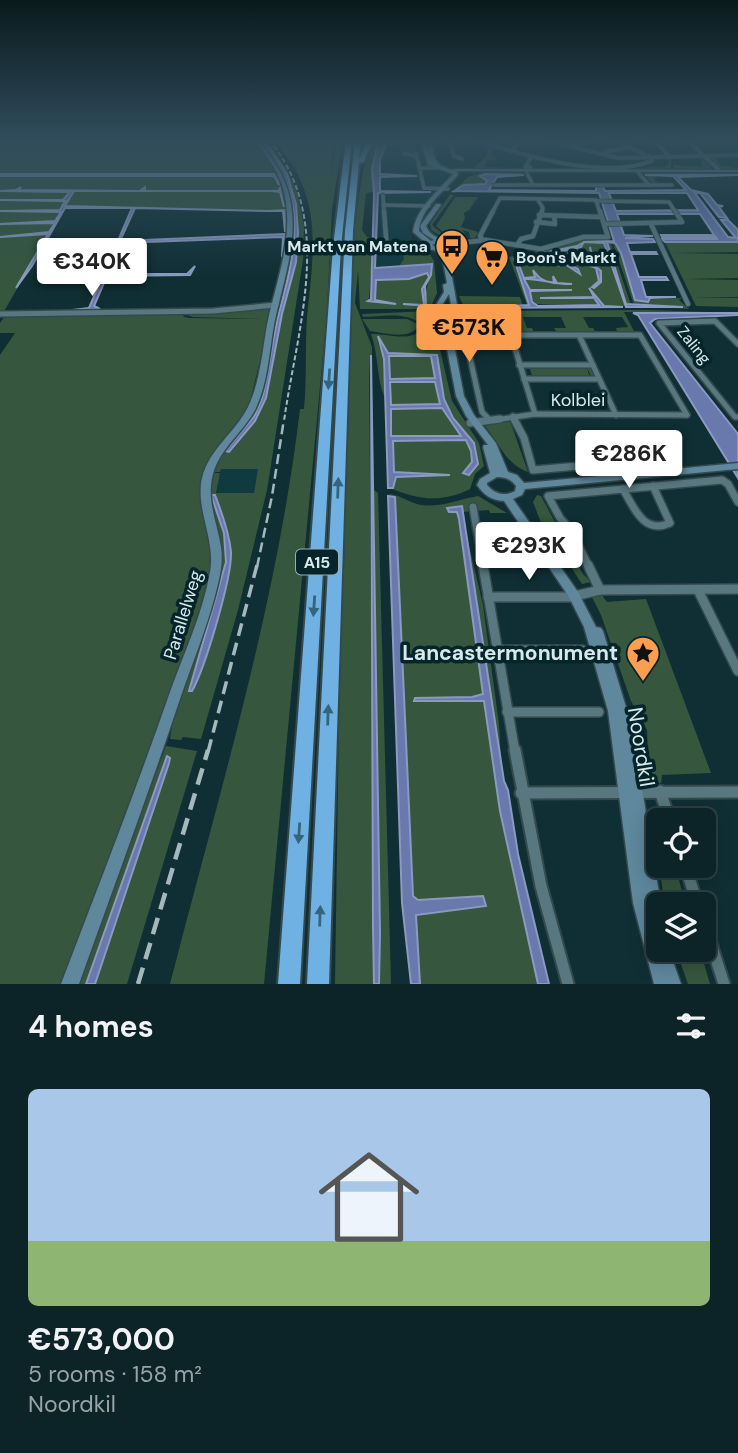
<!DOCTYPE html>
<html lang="en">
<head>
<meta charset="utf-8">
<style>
  body { margin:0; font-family:"DM Sans",sans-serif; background:#1a2f33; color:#f1f3f6; height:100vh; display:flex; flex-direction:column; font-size:26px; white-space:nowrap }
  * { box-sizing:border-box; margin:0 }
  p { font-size:23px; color:#9aa4a7 }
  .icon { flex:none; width:38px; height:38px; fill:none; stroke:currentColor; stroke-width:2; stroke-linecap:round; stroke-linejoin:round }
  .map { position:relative; height:984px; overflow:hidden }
  .sheet { display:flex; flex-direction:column; background:#0c2327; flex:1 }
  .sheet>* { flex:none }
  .buttons { position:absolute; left:646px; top:808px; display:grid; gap:14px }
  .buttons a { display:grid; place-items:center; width:70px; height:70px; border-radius:10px; background:#0c2327; box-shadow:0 4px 18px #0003,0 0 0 2px #2c4044; font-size:35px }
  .price { position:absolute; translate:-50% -60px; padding:0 16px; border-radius:7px; background:#fff; color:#222; font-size:23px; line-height:46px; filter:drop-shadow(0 2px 4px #0008) }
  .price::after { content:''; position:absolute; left:50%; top:42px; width:21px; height:16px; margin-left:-10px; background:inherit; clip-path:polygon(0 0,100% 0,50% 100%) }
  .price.active { background:#fb9e50; color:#111 }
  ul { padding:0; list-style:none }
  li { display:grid; align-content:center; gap:14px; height:371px; padding:0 28px }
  li span { display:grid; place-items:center; height:217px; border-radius:10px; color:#555 }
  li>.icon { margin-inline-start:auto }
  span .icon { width:126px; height:126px; fill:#fffc; stroke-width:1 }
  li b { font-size:30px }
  h2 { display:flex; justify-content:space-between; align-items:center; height:84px; padding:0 28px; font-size:30px }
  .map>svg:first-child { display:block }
  .built { fill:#0e3a40 }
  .green { fill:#36573d }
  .water { fill:#6978ad; stroke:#8a9ac0; stroke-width:2; fill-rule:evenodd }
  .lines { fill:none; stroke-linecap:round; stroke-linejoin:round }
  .street-far5-casing { stroke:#34494e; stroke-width:5 }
  .street-far4-casing { stroke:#34494e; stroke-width:6 }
  .street-far3-casing { stroke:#34494e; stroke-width:8 }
  .street-far2-casing { stroke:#34494e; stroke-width:10 }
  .street-far1-casing { stroke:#34494e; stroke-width:12 }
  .street-casing { stroke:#34494e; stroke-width:15 }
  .secondary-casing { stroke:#34494e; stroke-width:3 }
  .highway-casing { stroke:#34494e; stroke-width:4 }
  .street-far5 { stroke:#58777e; stroke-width:3.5 }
  .street-far4 { stroke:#58777e; stroke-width:4.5 }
  .street-far3 { stroke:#58777e; stroke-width:5 }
  .street-far2 { stroke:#58777e; stroke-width:7 }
  .street-far1 { stroke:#58777e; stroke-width:9 }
  .street { stroke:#58777e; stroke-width:11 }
  .secondary { fill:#5f889c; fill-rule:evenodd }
  .highway { fill:#6fb1e2; fill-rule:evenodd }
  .rail-far3 { stroke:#a5b9bd; stroke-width:2; stroke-dasharray:5 2.5; stroke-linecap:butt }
  .rail-far2 { stroke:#a5b9bd; stroke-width:2.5; stroke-dasharray:10 5; stroke-linecap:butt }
  .rail-far1 { stroke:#a5b9bd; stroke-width:3.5; stroke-dasharray:13 7; stroke-linecap:butt }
  .rail { stroke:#a5b9bd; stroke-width:4.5; stroke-dasharray:17 9; stroke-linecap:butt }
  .oneway { fill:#35647d }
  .labels { text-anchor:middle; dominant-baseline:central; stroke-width:7; stroke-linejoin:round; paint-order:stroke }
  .far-poi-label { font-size:16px; font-weight:bold; fill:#d8e9ec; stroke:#05252a; text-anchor:end }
  .far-street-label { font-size:16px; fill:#d8e9ec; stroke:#05252a }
  .shield { fill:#05252a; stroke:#99aeb2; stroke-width:2 }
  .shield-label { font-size:16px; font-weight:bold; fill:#d8e9ec }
  .street-label { font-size:18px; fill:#d8e9ec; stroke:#05252a }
  .near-poi-label { font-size:21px; font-weight:bold; fill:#d8e9ec; stroke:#05252a; text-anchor:end }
  .near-street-label { font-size:21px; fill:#d8e9ec; stroke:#05252a }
</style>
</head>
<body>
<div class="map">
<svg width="738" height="984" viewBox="0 0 738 984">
  <rect width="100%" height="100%" fill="#102f34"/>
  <g class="built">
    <path d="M385,140H419L427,163L449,174L409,227L415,253L405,259L400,267L374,269L376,161Z"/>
    <path d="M221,469H259L254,493H215Z"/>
  </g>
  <g class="green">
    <path d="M0,140H255L278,174L287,207L283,210L268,211L64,206L50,232L44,233L49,234L3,313H0V176L276,175L0,174Z"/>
    <path d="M259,140L275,158L291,192L295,218V246L259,409L226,451H229L255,421L266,398C273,370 276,341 283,313C299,244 314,199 262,140H266L287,169L297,191L304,226L303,260L267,490L238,610L201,739L183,737L181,740L170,739L174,713L219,569L220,535L209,494L211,473H220L216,493H254L258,469H221L220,472H212C218,451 239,439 247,419C258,394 262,363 269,337C290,263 312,206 259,140Z"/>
    <path d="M274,140H334L331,175L336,140H343L332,209L327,312L264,984H170C219,793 277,605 300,409H304C307,378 305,348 307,317C314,248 324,197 274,140Z"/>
    <path d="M375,140H382L373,160V192L366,193L362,230L367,237H373L369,301L376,302V280L407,279L419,274L377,278L375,270L427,265L429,274L424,285V307C425,289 430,280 432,264L399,266L404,259L403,252L424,251L429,253L434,261L437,293L430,309H360L358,270L355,303L372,347V419L369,357L374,984H335L340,647L349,334C354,320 350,306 350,292C350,268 360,151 375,140Z"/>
    <path d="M488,146L508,151L492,148L491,154L497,157L495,160L487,161L484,167L527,169L520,170L522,174L483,175V180L488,181L485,184L464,185L455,191L457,193H451L468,177L481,173L473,169L486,156Z"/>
    <path d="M715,155L720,160L714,156L721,166L738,168V175L647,174L657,177L654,179L660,184H653L639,169L653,166L662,168L669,163L667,158H671V169L650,170H674L673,165L702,167L701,159L685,157H700L711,167L703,169L706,173H736L718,167L706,156Z"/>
    <path d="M450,194L454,195L432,225L446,237L470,238L469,232L462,230L465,233L446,234L436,226L455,197H478L469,210L464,213L465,218L461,227L478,232L475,238L443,237L431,230L430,224Z"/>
    <path d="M585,238L609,239L631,305L626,304L606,242H603L626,306H604L591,289L588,290L599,305L533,304L516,260L552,251L513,261L529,304L527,305L509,257L537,252L516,247L539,250Z"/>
    <path d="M665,242H738V252L673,253L738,254V278L684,279L738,280V297L692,298H738V307L696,306Z"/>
    <path d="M613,243L622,253L635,300L682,298L679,300L689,309L634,305Z"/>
    <path d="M459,296L520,297L523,306L517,307L524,309H465Z"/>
    <path d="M269,307L272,312L248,409L211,455L202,479L213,554L204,596L164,714L63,984H0V355L15,333H0V323L5,316L181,312L184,317L190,318L261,319L192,317L185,313Z"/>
    <path d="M647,310L738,313L624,312L635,333L617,331L616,328L628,327L622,317H583L589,328H593L596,333L556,331L554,328H566L561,317H523L527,328H532L534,333L494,331L493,328H505L501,317H464L466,328H470L471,333H455V327L466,311Z"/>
    <path d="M431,311L452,401L479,443L484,466L475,474L470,489C442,503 418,500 390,488H393L396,477L448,476L394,472L392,442L466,440L471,451L472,462L464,472L469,475L477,465L474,442L455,420L444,399L435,354L388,353L380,338L378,342L383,356L385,399C376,378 379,356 371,334C387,333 413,344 422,327C412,310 380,317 363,317L362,314Z"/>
    <path d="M362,319H407L418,324V327C408,340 385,333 370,331Z"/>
    <path d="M390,356H431L435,378L390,379L388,357Z"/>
    <path d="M584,365L586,368L590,365L596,378H592L587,368L590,378L533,379L529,366Z"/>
    <path d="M392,382H435L441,404L391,405L389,383Z"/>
    <path d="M442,408L461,436L391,435V409Z"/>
    <path d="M509,418L528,472C503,463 499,440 482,423Z"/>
    <path d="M373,489L378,493L391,984H379Z"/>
    <path d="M389,494C401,495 409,503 421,505C441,508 459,499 478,496L507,513H490L489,510L461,512L483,605L499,724L503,796L539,984H416Z"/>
    <path d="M537,495L541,496L583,574L591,582L582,584L540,520L533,502Z"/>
    <path d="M590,593L601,594L607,602L646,599L711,773L662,775L661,783L649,782L647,730L631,701L601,615Z"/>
    <path d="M166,746L197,751L127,984H95L170,758L164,762L86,984H77L137,820L140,816Z"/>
    <path d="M659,866H675L686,905H665Z"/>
    <path d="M676,950H700L710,984H688Z"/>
  </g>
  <g class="water">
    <path d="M260,140L270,148L287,174L296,204L298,232L296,262L282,314L266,398L255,421L229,452L225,451L255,415L262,398C270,369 272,338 280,309C298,242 307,195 260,140Z"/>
    <path d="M382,140H388L380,160V174L417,176L380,177V191L431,192L378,193L375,268L432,264L431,275L425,286L426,306L403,304L424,305L422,289L429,277L427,273L409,279L376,280L375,300L396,304L368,301L371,299L374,193L372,169L377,146Z"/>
    <path d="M0,174H274L278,175L279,185L274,176H0Z"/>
    <path d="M485,174L524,175L497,177L489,190L596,191V186L603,187L605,191L686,190L673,176L645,175H738L678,177L691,190L708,194L717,205L723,206L719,207L727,218L719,217L700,193H695L728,237L736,238L721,220H728L738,230V242H665L662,239H717L716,237H662L661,235H714L700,214H617L624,235L653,236L625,238L653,239L655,242L627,243L630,252H656L657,254H631L639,277H666L668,280H641L646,297H676L650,298L648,302L635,300L621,253L615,243L607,242L626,304L683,307H626L604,243L584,242L581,247L561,251L572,257L573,250L574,257L593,264L590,247L594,265L601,271V282L594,288L592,287L599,281L596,268L562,255V261L578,269L580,274L562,262L558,251L551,253L560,266L549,253L538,255L542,265L536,256L517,260L524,278L535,277L533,270C539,278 542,281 554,283L553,276L557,283L572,284C555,285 540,278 524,279L530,290H572L530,291L532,302L538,306L599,305L594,298H540L594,297L589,288L604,306L623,307L471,308L529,305L514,259L577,246L584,242L614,241L599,193L454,191L464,185L485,184L487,181L480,176ZM609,193H687L698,210L616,211Z"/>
    <path d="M21,187L19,190L140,191L145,187V191H278L280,188L284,207L280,192L272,191H74L65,206L268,211L285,210V232L283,211H268L135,208L120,241L285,234L284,256H282L283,237L119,243L107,274H187L195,266L190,275L107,276L94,306L100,309L72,310L89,308L132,208H65L32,266L16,288L48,234L0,237L49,232L55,223L0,224L55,221L61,212L0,211L60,210L65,201L0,200H63L70,192L0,191L16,190Z"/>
    <path d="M633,313H738V315L655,319L650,323L738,434V478L638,315Z"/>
    <path d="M378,336L388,353L437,355L444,399L453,418L474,443L478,464L469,475L463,473L472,462L471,451L466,440L393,441L394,472L450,475L396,477L393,488H388L384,359ZM389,356H431L435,378L390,379ZM390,382H435L440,404L391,405ZM442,408L461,436H391V409Z"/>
    <path d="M371,355L380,933L379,984H374L373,927Z"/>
    <path d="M211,495H215C222,513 229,532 231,552C232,578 205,668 192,691H189L226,562L224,533Z"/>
    <path d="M388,496L395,497L413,896L418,900L483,896L486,906L416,915L420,984H411L402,903Z"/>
    <path d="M462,506L504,781L508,790L518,854L549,984H538L500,811L484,701H414L415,698L472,697L483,694L459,519L457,512H449L447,508Z"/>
    <path d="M167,756L170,758L169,763L95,984H86Z"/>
  </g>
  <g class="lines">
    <defs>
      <g id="street-far5">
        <path d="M452,140L450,142L454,156L462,159"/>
        <path d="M474,140C523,155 603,180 652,161L649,157"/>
        <path d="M543,140L619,158L738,155"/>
        <path d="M614,140L648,156"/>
        <path d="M654,140L669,156"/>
        <path d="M687,140L718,169"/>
        <path d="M736,140L738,142"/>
        <path d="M574,147L591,140"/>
        <path d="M512,151L519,140"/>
        <path d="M604,152L630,147"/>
        <path d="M403,153L417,156"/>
        <path d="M416,153L424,188L448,189"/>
        <path d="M530,167H525L532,156"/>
        <path d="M420,168H437"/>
        <path d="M526,171L533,185"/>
        <path d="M637,171L649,185"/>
        <path d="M494,185H672"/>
        <path d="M383,195L384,213"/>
        <path d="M538,200L543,208L541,213"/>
        <path d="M596,201L669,202L676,213"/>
        <path d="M383,205L429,206"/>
        <path d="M492,213L500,198L596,200L600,213"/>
      </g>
      <g id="street-far4">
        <path d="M384,211L387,250L430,248"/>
        <path d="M539,215L601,217"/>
        <path d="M536,222L555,224L554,216"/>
        <path d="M604,224L682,222L675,211"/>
        <path d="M651,224L688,304"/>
        <path d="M483,240L480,236L493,211"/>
        <path d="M450,244L486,240L541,249L584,237H608L600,211"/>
        <path d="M517,245L521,239L533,236L542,211"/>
      </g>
      <g id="street-far3">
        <path d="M0,314L213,311L276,305"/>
        <path d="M445,335H640L687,415"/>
        <path d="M465,335L482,412L489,419"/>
        <path d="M511,335L535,414"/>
        <path d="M579,335L616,415"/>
        <path d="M738,344L715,321L659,323L735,417H738"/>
        <path d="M519,365H593"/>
        <path d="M524,379H599"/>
        <path d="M513,416L515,421"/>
        <path d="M488,421L535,414L687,415"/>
      </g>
      <g id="street-far2">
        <path d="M514,419L524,438L533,470L669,458L678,471"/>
        <path d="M470,423L500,419"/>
        <path d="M623,489C634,508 644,535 670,523L653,486"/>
        <path d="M473,507L483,567"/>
        <path d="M589,567L571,530L560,518L548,496L722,480L728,484L738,502"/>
      </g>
      <g id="street-far1">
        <path d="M483,565L515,752"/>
        <path d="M588,565L600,590"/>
        <path d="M698,590L738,671"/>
        <path d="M488,597H570L600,590L738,589"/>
        <path d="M497,650H582"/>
        <path d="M507,712H599"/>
      </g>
      <g id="street">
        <path d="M515,750L541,886L568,984"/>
        <path d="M660,791L670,821"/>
        <path d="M521,793L738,792"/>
        <path d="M685,866L698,905"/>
        <path d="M704,922L724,984"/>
      </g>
      <g id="secondary">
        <path d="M255,140H259C269,154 280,168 286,185C303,231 283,280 274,325C269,353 268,382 256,408C244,432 220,448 213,474C206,499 217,522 221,547C223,560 221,571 218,584C209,623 193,661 180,699C148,795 113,889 79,984H61C98,887 136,790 170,692C184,653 203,613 210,572C216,540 195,509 202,478C209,449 235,433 248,407C260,382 262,353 267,325C276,280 297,232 282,185C276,168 265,154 255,140Z"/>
        <path d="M420,140H424L429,153L427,140H431C435,160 432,163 452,170L456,169L738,170V172L457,171L458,175C444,191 420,209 419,231L431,241L434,240L423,233L420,226L436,204H440L441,205L426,226C430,237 443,240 453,243L455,248L447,250L458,310L451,329L464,396L474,415L496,443L508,472L517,475L524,483L738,463V469L525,489L522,495L513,499L578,592L596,627L601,628L603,631L632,727L661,905H658V950H669L681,984H654L633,903L608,711L584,627L569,597L504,501C491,500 484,495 477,485L480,479L490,473L483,447L484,445H488L466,416L456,396L444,333L440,331L436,305L444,292L443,285L447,283L441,251H436L426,247L427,244L413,232C415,209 439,190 453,174L428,165ZM434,244L448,245L449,247L439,248L432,245ZM449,294L452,310L446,323L442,305ZM497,477C505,477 511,479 516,486L515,491C504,497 495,494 487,485V483Z"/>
      </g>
      <g id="highway">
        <path d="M346,140H352L341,247L300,984H278L333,247Z"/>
        <path d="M355,140H361L359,160L367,140H373L364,162L359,163L353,231L329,984H307L345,231Z"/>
      </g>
    </defs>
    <use href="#street-far5" class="street-far5-casing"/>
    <use href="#street-far4" class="street-far4-casing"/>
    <use href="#street-far3" class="street-far3-casing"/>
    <use href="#street-far2" class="street-far2-casing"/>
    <use href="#street-far1" class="street-far1-casing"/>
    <use href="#street" class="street-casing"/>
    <use href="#secondary" class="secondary-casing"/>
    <use href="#highway" class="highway-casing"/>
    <use href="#street-far5" class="street-far5"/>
    <use href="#street-far4" class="street-far4"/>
    <use href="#street-far3" class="street-far3"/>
    <use href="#street-far2" class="street-far2"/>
    <use href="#street-far1" class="street-far1"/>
    <use href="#street" class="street"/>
    <use href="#secondary" class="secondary"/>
    <use href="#highway" class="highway"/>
    <path class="rail-far3" d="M269,140C336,219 297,328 284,421"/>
    <path class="rail-far2" d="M257,567L272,496L284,419"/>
    <path class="rail-far1" d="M208,752L257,565"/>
    <path class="rail" d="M138,984L208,750"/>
  </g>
  <defs><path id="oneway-solid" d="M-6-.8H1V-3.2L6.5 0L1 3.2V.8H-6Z" transform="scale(1.75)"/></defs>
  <g class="oneway">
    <use href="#oneway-solid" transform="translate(329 379) rotate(94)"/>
    <use href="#oneway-solid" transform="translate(338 488) rotate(-88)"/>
    <use href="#oneway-solid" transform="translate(314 606) rotate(94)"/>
    <use href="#oneway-solid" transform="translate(328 715) rotate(-88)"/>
    <use href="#oneway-solid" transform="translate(299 833) rotate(94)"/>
    <use href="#oneway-solid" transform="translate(320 916) rotate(-88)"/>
  </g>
  <linearGradient id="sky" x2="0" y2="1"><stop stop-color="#091a1d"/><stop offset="0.51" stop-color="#314d5c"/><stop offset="1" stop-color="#314d5c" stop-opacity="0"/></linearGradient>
  <rect width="738" height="277" fill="url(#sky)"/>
  <defs>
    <symbol id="bus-pin" viewBox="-11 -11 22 30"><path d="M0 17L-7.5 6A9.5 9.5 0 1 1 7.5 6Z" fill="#fb9e50" stroke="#05252a"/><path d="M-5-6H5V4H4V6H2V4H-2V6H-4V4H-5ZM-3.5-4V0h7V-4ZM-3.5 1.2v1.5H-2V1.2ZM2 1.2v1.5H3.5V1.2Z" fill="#111"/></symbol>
    <symbol id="supermarket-pin" viewBox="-11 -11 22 30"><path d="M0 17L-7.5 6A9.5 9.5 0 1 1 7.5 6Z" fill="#fb9e50" stroke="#05252a"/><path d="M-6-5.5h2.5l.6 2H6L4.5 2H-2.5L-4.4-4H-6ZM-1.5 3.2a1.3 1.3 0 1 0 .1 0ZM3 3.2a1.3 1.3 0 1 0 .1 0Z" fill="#111"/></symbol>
    <symbol id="sight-pin" viewBox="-11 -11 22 30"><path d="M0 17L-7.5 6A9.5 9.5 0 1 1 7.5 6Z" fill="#fb9e50" stroke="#05252a"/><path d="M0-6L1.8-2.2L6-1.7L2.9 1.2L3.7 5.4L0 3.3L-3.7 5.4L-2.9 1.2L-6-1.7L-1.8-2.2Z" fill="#111"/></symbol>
  </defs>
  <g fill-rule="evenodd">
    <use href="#bus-pin" x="433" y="227" width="38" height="52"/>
    <use href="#supermarket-pin" x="473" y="238" width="38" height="52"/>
    <use href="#sight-pin" x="624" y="634" width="38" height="52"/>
  </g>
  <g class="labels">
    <g class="far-poi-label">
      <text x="428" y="246">Markt van Matena</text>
      <text x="516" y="257" text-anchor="start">Boon's Markt</text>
    </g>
    <g class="far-street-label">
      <text transform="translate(694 345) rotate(51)">Zaling</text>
    </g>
    <rect class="shield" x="296" y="549.5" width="42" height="25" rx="5"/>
    <g class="shield-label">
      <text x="317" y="562">A15</text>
    </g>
    <g class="street-label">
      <text x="578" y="400">Kolblei</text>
      <text transform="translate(183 615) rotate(-73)">Parallelweg</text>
    </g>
    <g class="near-poi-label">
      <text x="618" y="653">Lancastermonument</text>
    </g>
    <g class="near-street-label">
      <text transform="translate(641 747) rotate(81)">Noordkil</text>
    </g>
  </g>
</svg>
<div class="buttons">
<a><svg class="icon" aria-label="locate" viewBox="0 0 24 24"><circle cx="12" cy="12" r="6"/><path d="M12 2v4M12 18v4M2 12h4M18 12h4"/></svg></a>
<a><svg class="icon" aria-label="layers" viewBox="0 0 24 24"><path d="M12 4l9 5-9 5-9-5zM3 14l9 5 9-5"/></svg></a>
</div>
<b class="price" style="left:92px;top:298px">€340K</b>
<b class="price active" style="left:469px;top:364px">€573K</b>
<b class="price" style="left:629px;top:490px">€286K</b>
<b class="price" style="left:529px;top:582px">€293K</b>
</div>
<section class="sheet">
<h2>4 homes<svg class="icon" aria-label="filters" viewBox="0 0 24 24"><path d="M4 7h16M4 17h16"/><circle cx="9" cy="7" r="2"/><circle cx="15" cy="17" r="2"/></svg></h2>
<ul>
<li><span style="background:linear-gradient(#a9c7e8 70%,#8fb573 0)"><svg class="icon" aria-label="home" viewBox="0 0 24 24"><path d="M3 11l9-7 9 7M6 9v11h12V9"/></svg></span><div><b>€573,000</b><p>5 rooms · 158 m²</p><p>Noordkil</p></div></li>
</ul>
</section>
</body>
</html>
